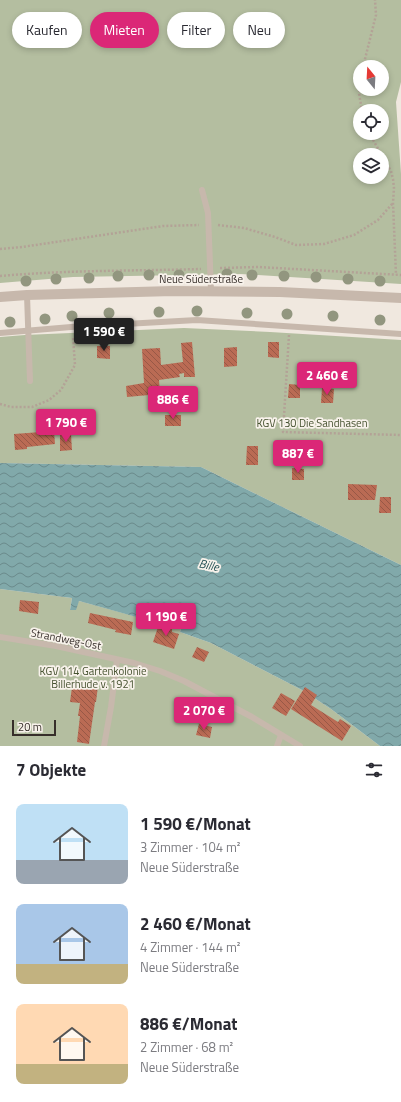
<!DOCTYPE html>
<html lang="de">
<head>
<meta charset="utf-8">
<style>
  body { margin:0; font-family:"Titillium Web",sans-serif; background:#f7f7f7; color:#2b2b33; height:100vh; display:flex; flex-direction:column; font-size:15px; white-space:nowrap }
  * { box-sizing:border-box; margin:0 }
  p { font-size:13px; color:#7c7c81 }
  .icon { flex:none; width:22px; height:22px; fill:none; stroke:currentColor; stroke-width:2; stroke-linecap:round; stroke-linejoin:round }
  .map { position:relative; height:746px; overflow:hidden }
  .drawer { display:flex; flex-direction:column; background:#fff; flex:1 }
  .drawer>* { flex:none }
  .guide { position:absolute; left:12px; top:12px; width:377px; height:36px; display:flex; gap:8px }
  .needle { width:26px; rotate:342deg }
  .controls { position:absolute; left:353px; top:60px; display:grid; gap:8px }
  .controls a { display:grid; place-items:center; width:36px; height:36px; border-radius:50%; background:#fff; box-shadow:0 2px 6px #0003; font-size:20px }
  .scale { position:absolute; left:12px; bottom:10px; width:44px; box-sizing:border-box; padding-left:4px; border:2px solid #362e2a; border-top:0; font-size:11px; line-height:14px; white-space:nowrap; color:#362e2a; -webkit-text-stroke:3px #f8f2eb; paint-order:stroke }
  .price { position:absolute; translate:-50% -34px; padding:0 9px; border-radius:4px; background:#db2777; color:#fff; font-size:13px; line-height:26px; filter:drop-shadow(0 1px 2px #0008) }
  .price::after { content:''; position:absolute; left:50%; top:24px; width:12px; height:9px; margin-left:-6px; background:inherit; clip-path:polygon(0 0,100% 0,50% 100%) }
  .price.current { background:#222; color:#fff }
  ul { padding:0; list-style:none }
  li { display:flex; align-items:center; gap:12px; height:100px; padding:0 16px }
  li span { display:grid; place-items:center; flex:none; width:112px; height:80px; border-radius:8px; color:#555 }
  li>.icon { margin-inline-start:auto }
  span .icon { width:48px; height:48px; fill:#fffc; stroke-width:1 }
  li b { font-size:17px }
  h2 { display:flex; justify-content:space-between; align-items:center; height:48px; padding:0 16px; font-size:17px }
  .pill { padding:0 14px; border-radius:18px; background:#fff; box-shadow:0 2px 6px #0003; font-size:14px; line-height:36px }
  .pill.current { background:#db2777; color:#fff }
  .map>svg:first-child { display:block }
  .green { fill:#b4bea0; fill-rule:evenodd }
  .water { fill:url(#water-waves) }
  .building { fill:url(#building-back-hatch) }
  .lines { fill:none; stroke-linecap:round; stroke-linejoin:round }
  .path { stroke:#b3a296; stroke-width:2.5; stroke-dasharray:2 2; stroke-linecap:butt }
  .service { stroke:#c7b8ac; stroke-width:6 }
  .minor { stroke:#c7b8ac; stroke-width:10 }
  .tree { fill:#92967f }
  .labels { text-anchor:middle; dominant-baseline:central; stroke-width:3.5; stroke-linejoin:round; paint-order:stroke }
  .street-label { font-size:11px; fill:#362e2a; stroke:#f8f2eb }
  .park-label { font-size:11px; fill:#465230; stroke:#f8f2eb }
  .water-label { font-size:12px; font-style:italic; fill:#245154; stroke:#f8f2eb }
</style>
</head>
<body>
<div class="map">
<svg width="401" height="746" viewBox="0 0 401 746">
  <defs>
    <pattern id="water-waves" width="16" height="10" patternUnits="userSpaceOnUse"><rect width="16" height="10" fill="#81a9aa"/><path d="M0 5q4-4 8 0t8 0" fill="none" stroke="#6a8a8b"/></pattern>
    <pattern id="building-back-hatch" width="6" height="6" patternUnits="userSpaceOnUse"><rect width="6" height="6" fill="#ba6b54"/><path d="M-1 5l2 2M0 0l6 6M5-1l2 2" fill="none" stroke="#985846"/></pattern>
  </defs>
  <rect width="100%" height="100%" fill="#f0e8df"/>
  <g class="green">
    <path d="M0,0H401V82L396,102L401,174V284L241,274L73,277L0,283ZM360,67H382V89H360ZM360,111H382V133H360ZM360,155H382V177H360Z"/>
    <path d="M184,328L270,332L401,340V565L201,467L0,463V337L25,335Z"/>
    <path d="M0,589L72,598L70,610L79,601L141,618L140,622L157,626L159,622L181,629L180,632L211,643L302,690L331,709L380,746H0Z"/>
  </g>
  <path class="water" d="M0,463L201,467L401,565V746H380L331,709L302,690L211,643L180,632L181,629L159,622L158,626L140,622V618L79,601L76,610H70L72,598L0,589Z"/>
  <g class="building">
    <path d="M192,342L195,377H184V373L179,374L180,377L159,380L160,394L127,397L126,386L144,383L142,349L160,348L161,365L183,362L181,343Z"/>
    <path d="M268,342H279V358L268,357Z"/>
    <path d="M97,346H110V359L97,358Z"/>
    <path d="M237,347V366L224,367V348Z"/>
    <path d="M289,384L300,385V398H288Z"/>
    <path d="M322,388L334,389L333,403H321Z"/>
    <rect x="165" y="415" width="16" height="11"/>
    <path d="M54,431L55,444L27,447V449L15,450L14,434Z"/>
    <path d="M60,435H71L72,450L60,451Z"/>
    <path d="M247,446H258V465H246Z"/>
    <path d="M292,468L304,469V480H292Z"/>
    <path d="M348,484L377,485L375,500H348Z"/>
    <path d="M380,497H391V513H379Z"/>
    <path d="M20,600L39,602L38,614L19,611Z"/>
    <path d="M90,613L133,622L131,635L115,632L116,630L88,623Z"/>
    <path d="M159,624L172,629V632L179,634L174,649L153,642Z"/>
    <path d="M197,647L209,652L204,662L192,657Z"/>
    <path d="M77,683L98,686L96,702H95L89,744L77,742L80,716H78L80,703L70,702L72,687H76Z"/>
    <path d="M305,687L317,695L311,705L338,722L340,719L351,726L342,741L291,709Z"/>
    <path d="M281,693L295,701L286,716L272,708Z"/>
    <path d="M199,724L212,727L210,738L196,735Z"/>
  </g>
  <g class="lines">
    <g class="path">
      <path d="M363,67L376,15L375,0"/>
      <path d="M360,86L359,93L362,111"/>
      <path d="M369,133L391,171L393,179L394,188L393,203L396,275"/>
      <path d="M218,225L244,228L275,237L296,245L324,244L354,235L378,220L393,203"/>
      <path d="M0,249L22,247L163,226L199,225"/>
      <path d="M220,268L258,267L401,275"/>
      <path d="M0,276C67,270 134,271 201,269"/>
      <path d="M289,335L283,432L401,435"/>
      <path d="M0,404L11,407H32L49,400L61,390L75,365L73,337"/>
    </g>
    <g class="service">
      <path d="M202,190L208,213L211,291"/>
      <path d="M27,295L30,381"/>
      <path d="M0,333L71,327L197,320L401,334"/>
      <path d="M0,637L56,646L134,663L160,671L184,681L252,717L300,746"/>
      <path d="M104,746L111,707L117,660"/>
      <path d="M277,746L281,735"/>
    </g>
    <path class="minor" d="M0,297L27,295L173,291L280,292L401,298"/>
  </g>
  <g class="tree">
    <circle cx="227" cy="274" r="5.5"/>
    <circle cx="149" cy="275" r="5.5"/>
    <circle cx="179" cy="275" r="5.5"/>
    <circle cx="252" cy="275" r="5.5"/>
    <circle cx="118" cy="276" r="5.5"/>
    <circle cx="284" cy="276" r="5.5"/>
    <circle cx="316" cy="277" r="5.5"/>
    <circle cx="89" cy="278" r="5.5"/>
    <circle cx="56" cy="279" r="5.5"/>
    <circle cx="348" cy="279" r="5.5"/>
    <circle cx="26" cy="281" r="5.5"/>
    <circle cx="380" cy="281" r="5.5"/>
    <circle cx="197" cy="311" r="5.5"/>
    <circle cx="159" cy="312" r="5.5"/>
    <circle cx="109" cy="313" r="5.5"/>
    <circle cx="247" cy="313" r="5.5"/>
    <circle cx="287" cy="314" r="5.5"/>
    <circle cx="72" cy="316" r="5.5"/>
    <circle cx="333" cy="316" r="5.5"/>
    <circle cx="45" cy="319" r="5.5"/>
    <circle cx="380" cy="320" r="5.5"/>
    <circle cx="10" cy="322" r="5.5"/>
  </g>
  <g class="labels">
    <g class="street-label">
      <text x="201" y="279">Neue Süderstraße</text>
      <text transform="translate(66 639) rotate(11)">Strandweg-Ost</text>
    </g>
    <g class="park-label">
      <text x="312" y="423">KGV 130 Die Sandhasen</text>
      <text x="93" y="671">KGV 114 Gartenkolonie<tspan x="93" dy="13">Billerhude v. 1921</tspan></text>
    </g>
    <g class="water-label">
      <text transform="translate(209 565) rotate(12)">Bille</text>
    </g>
  </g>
</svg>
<div class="controls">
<a><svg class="needle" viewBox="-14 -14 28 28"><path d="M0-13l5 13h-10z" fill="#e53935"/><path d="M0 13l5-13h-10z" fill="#7c7c81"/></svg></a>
<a><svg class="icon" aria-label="locate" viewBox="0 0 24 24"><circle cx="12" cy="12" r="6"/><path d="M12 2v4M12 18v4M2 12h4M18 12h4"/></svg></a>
<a><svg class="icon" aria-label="layers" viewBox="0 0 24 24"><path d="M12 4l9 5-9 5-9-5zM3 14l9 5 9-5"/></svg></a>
</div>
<div class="scale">20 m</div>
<b class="price current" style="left:104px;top:352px">1 590 €</b>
<b class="price" style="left:327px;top:396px">2 460 €</b>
<b class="price" style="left:173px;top:420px">886 €</b>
<b class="price" style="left:66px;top:443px">1 790 €</b>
<b class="price" style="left:298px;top:474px">887 €</b>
<b class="price" style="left:166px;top:637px">1 190 €</b>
<b class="price" style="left:204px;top:731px">2 070 €</b>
<div class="guide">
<a class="pill">Kaufen</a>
<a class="pill current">Mieten</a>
<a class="pill">Filter</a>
<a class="pill">Neu</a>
</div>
</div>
<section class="drawer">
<h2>7 Objekte<svg class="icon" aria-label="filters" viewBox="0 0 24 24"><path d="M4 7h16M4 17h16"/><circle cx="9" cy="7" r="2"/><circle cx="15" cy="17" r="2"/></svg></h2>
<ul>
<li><span style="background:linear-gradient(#bfe0f5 70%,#9aa5b1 0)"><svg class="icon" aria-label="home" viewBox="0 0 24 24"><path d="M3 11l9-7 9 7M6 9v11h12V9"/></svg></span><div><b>1 590 €/Monat</b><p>3 Zimmer · 104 m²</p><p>Neue Süderstraße</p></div></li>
<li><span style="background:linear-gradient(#a9c7e8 75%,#c2b280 0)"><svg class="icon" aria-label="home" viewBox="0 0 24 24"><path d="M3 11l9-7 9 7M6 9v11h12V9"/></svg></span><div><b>2 460 €/Monat</b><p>4 Zimmer · 144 m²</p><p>Neue Süderstraße</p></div></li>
<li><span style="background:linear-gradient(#ffd9b3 75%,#c2b280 0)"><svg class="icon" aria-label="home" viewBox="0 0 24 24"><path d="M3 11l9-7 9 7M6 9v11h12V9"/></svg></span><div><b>886 €/Monat</b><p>2 Zimmer · 68 m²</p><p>Neue Süderstraße</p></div></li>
</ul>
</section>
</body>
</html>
